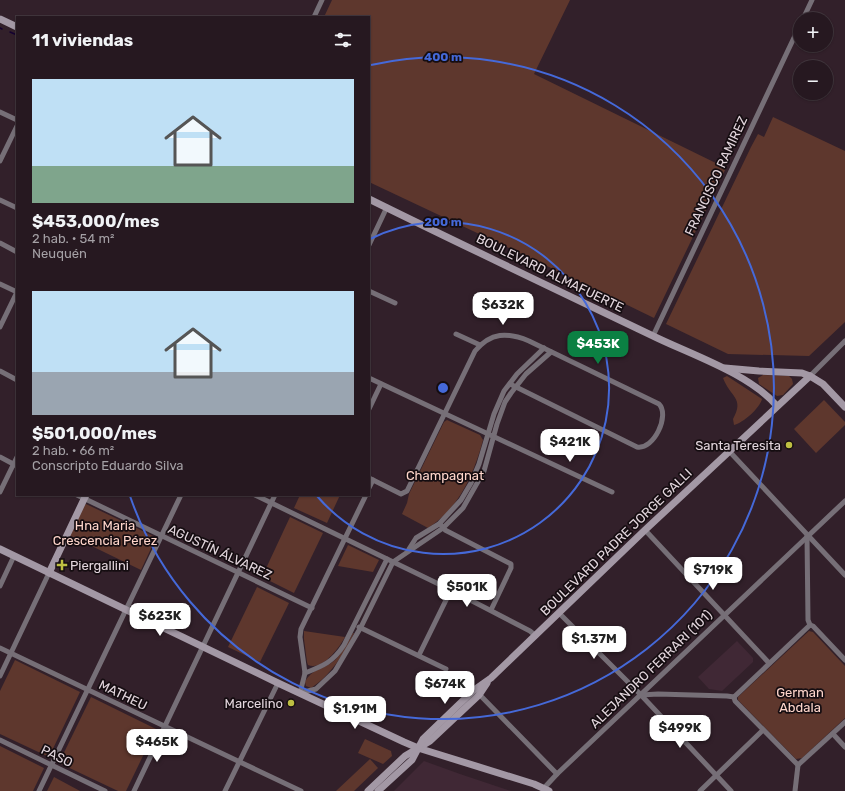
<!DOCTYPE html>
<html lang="es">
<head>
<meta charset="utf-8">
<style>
  body { margin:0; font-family:Rubik,sans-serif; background:#32252d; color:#f1f3f6; height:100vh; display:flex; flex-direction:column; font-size:15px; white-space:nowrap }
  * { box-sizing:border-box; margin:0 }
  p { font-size:13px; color:#a4a0a5 }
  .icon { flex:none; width:22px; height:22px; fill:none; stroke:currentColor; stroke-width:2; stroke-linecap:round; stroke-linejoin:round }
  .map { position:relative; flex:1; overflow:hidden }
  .drawer { position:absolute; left:16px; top:16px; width:354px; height:480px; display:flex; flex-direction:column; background:#261820; border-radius:0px; box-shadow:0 1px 3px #0004,0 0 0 1px #42373e }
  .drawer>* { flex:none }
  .controls { position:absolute; left:793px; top:12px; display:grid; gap:8px }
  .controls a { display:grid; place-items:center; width:40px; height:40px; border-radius:50%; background:#261820; box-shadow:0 1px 3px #0004,0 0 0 1px #42373e; font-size:20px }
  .price { position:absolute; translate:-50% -34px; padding:0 9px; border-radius:8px; background:#fff; color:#222; font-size:13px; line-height:26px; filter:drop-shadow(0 1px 2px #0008) }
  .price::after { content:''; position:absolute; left:50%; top:24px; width:12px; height:9px; margin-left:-6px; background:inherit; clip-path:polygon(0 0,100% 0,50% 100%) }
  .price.active { background:#0b8043; color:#fff }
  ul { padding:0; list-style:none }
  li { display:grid; align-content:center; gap:8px; height:212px; padding:0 16px }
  li span { display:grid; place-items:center; height:124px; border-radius:0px; color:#555 }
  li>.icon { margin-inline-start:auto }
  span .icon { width:72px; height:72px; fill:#fffc; stroke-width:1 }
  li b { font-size:17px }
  h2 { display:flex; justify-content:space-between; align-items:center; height:48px; padding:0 16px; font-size:17px }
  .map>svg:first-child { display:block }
  .built { fill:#402835 }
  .green { fill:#5e372d }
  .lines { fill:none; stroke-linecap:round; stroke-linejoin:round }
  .stream { stroke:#140030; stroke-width:1.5 }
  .street { stroke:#766f77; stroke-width:5 }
  .secondary { stroke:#a398a5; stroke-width:7 }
  .ring { fill:none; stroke:#4569d9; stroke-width:2 }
  .poi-dot { fill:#bebf42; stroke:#150d11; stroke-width:1.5 }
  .labels { text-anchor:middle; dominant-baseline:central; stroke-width:3.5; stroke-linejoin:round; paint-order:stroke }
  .street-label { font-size:13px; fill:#e3d6dd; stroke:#150d11 }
  .poi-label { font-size:13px; fill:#e3d6dd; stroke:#150d11; text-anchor:end }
  .park-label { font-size:13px; fill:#ffd6cb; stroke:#150d11 }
  .centre { fill:#4569d9; stroke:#150d11; stroke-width:2 }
  .ring-label { font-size:12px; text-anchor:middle; font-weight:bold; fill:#4569d9; stroke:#150d11; stroke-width:3.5; stroke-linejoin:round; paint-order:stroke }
</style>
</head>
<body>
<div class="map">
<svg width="845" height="791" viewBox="0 0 845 791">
  <rect width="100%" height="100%" fill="#32202a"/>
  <g class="built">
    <path d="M737,641L753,658V662L722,691L709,689L698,677Z"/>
    <path d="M424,761L460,774L511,791H394Z"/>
  </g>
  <g class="green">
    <path d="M332,0H570L534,74L726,168L654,318L545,265L369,182V17H324Z"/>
    <path d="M773,117L845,151V322L809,356L728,354L666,324L751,147L758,134L764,137Z"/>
    <path d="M763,375L789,376L792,379L793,384L783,395L777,396L759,384L758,378Z"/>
    <path d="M727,376L762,399C760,408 743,423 734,425L733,419C745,398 730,397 723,378Z"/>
    <path d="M824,400L845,422V425L816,453L794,429Z"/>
    <path d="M447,420L480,435L483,440C474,474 459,508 428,528L402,514L407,503L409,494L444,422Z"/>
    <path d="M300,495H340L327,523L294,508Z"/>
    <path d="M86,504L153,536L154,538V542L141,570L69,535L85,505Z"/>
    <path d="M290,517L323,533L294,593L262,577Z"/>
    <path d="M348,545L379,560L373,572L338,566Z"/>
    <path d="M257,587L289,603L260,662L228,647Z"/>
    <path d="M304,631L345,637C339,648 322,671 308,665L307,662L304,639Z"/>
    <path d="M809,631L813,632L845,666V718L802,758L796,759L738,700V697Z"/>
    <path d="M353,633H354C345,653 330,676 311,688L306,686L305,682C312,668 324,670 335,660C343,652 348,642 353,633Z"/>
    <path d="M15,660L80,692L49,757L0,734V691Z"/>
    <path d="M91,697L156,729L126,791H118L59,763Z"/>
    <path d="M365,739L391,751L392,756L383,764L358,753Z"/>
    <path d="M0,746L44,768L33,791H0Z"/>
    <path d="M370,759L378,768L354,791H336Z"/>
    <path d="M54,777L80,791H47Z"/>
  </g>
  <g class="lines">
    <g class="stream">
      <path d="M0,28L2,29"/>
      <path d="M10,32L17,35"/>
    </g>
    <g class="street">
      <path d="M314,17L322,0"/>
      <path d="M803,19L812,0"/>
      <path d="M0,112L17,120"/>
      <path d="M0,161L17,126"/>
      <path d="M0,200L17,208"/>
      <path d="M0,243L17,252"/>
      <path d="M369,245L387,207"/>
      <path d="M0,284L17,292"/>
      <path d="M369,291L395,303"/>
      <path d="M0,327L17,292"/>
      <path d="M456,334L480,345"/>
      <path d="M653,336L800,25"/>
      <path d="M0,371L17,380"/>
      <path d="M810,376L845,341"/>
      <path d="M369,378L612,492"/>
      <path d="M369,409L381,384"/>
      <path d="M729,451L845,575"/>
      <path d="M0,457L17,466"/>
      <path d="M369,478L401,494L407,491L475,351C491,332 507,332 529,341L659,404C670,415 654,450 637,447L510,384"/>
      <path d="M369,488L373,480"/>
      <path d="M0,492L17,457"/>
      <path d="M77,495L312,608"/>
      <path d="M255,495L451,590L530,631L536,636"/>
      <path d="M366,495L301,629L300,637L305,673L300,693L316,689L335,671L361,627L393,562L443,528L463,508L484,471L497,424L505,402L511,393L526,374L551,352"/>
      <path d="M441,525L445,530L511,564V568L491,610"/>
      <path d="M645,530L769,663"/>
      <path d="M807,536L808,620L810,625"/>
      <path d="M409,549L416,538L439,524L461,500L471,483L479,464L494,414L504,391L517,374L544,348"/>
      <path d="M0,586L14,556"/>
      <path d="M559,613L641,695L731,791"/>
      <path d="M810,625L813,626L845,660"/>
      <path d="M359,627L446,669"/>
      <path d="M0,648L301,791"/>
      <path d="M419,655L451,590"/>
      <path d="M305,673C323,666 333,662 344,645L387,559"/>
      <path d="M0,676L49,573"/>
      <path d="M478,693L557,774"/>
      <path d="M641,695L658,694L727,696L734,697"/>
      <path d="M734,697L810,625"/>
      <path d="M734,697L735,701L798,765"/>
      <path d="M833,734L845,747"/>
      <path d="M0,740L105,791"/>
      <path d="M798,765L845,722"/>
      <path d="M544,788L557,774L845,501"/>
      <path d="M39,791L181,495"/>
      <path d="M134,791L275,495"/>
      <path d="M225,791L278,683"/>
      <path d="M700,791L763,730"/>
      <path d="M795,791L798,765"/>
    </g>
    <g class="secondary">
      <path d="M0,19L17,27"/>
      <path d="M369,199C462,245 557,290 651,335C689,354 749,373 777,406"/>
      <path d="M725,368L759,371L802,373L810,376L823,384L845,407"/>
      <path d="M0,549L278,683L404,742L418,748L534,784L549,791"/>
      <path d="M49,573L86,495"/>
      <path d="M368,791L405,756L430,741L479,695L487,683"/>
      <path d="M378,791L412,760L423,739L474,690L491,678L645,530L810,376"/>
    </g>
  </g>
  <g class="ring">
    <path d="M370 239A166 166 0 1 1 317 496"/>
    <path d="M371 65A331 331 0 1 1 130 496"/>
  </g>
  <g class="poi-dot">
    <circle cx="789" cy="445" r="4"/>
    <path d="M60 559h4v4h4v4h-4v4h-4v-4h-4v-4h4z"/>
    <circle cx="291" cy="703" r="4"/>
  </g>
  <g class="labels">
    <g class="street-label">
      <text transform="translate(716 176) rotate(-65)">FRANCISCO RAMIREZ</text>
      <text transform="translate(550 273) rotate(26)">BOULEVARD ALMAFUERTE</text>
      <text transform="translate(616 542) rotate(-44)">BOULEVARD PADRE JORGE GALLI</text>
      <text transform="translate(220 552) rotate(25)">AGUSTÍN ÁLVAREZ</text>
      <text transform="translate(651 669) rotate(-44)">ALEJANDRO FERRARI (101)</text>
      <text transform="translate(123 695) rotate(26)">MATHEU</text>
      <text transform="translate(57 756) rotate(26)">PASO</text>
    </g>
    <g class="poi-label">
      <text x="781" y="445">Santa Teresita</text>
      <text x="70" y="565" text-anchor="start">Piergallini</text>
      <text x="283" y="703">Marcelino</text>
    </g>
    <g class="park-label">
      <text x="445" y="475">Champagnat</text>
      <text x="105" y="525">Hna Maria<tspan x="105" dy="15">Crescencia Pérez</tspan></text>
      <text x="800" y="692">German<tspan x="800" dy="15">Abdala</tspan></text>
    </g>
  </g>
  <circle cx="443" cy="388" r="6" class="centre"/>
  <g class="ring-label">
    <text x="443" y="61">400 m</text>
    <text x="443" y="226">200 m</text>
  </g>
</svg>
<div class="controls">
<a>+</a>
<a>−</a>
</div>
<b class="price" style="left:503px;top:326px">$632K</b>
<b class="price active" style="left:598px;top:365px">$453K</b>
<b class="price" style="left:570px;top:463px">$421K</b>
<b class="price" style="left:713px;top:591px">$719K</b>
<b class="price" style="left:467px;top:608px">$501K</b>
<b class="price" style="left:160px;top:637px">$623K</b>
<b class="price" style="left:594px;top:660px">$1.37M</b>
<b class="price" style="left:445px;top:705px">$674K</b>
<b class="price" style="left:355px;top:730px">$1.91M</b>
<b class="price" style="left:680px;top:749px">$499K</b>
<b class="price" style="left:157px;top:763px">$465K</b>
<section class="drawer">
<h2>11 viviendas<svg class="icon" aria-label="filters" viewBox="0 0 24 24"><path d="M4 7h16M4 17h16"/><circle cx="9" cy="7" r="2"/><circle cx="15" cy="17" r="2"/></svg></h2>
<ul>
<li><span style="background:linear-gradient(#bfe0f5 70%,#7fa58c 0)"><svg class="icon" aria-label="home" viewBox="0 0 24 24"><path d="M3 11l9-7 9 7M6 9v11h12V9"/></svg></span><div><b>$453,000/mes</b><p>2 hab. · 54 m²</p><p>Neuquén</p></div></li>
<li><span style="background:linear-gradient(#bfe0f5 65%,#9aa5b1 0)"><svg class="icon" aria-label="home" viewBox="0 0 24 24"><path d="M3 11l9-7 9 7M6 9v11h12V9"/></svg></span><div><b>$501,000/mes</b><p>2 hab. · 66 m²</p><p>Conscripto Eduardo Silva</p></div></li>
</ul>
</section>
</div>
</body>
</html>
